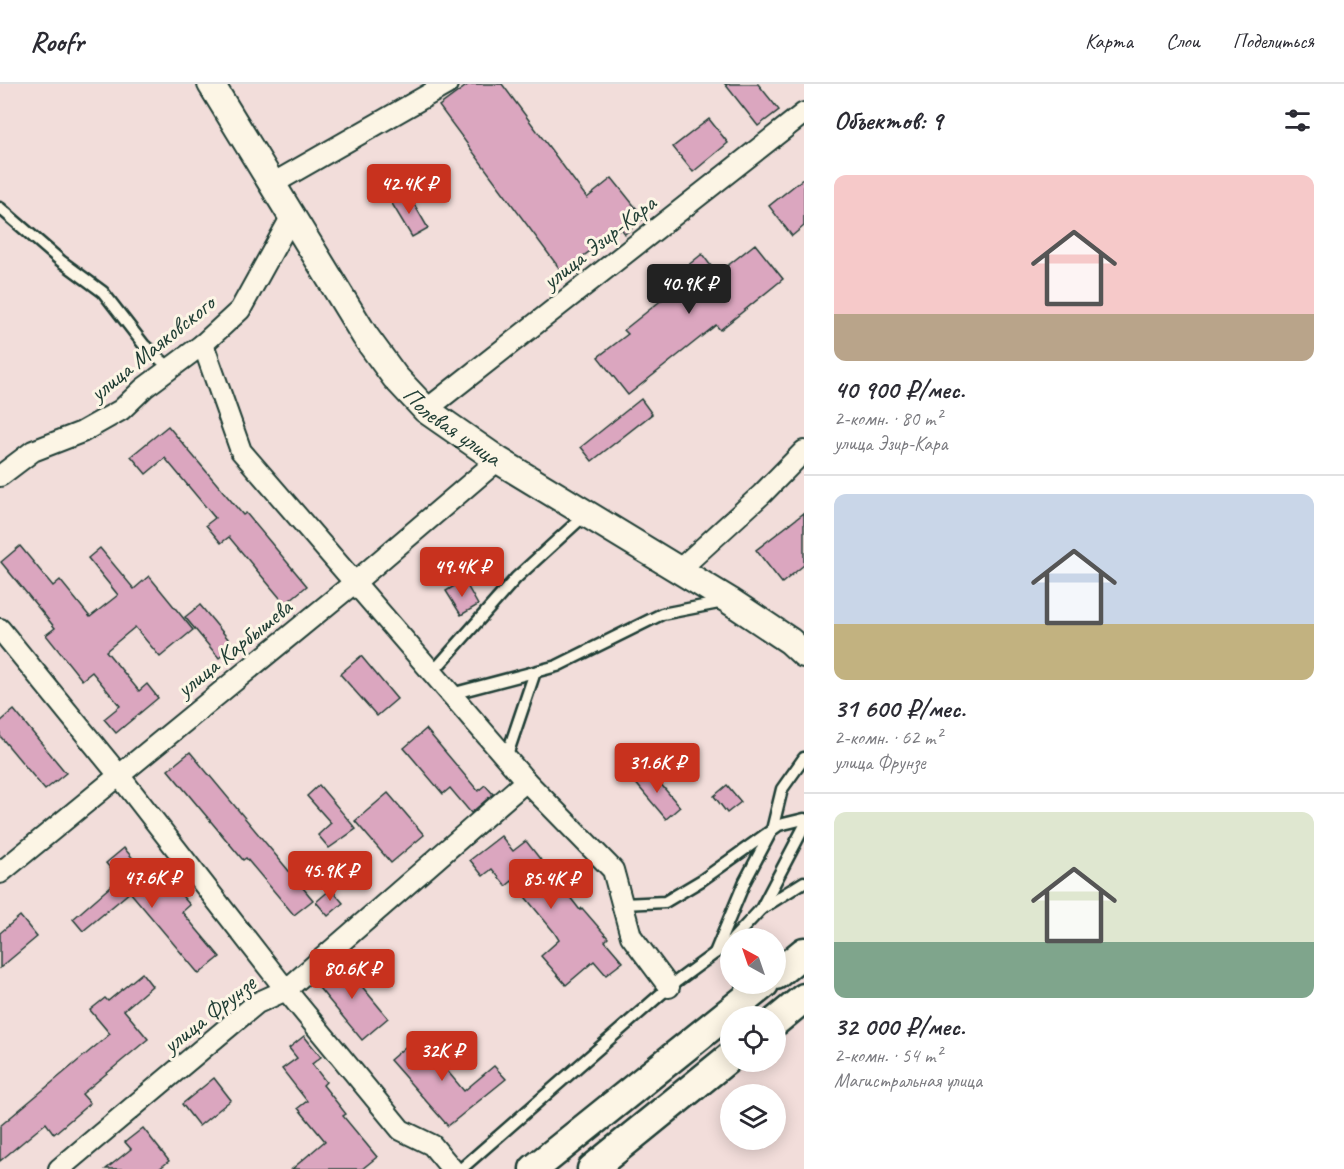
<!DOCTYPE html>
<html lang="ru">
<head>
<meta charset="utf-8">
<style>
  body { margin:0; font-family:Caveat,sans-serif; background:#f7f7f7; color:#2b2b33; height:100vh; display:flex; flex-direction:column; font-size:22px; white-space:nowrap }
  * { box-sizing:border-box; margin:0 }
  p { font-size:20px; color:#7c7c81 }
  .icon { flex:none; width:33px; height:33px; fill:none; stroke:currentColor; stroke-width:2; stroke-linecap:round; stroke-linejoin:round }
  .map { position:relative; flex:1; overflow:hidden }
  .panel { display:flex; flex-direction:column; background:#fff; width:540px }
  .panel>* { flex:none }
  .needle { width:39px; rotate:320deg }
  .tools { position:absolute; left:720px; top:844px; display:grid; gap:12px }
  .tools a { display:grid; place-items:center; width:66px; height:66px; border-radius:50%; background:#fff; box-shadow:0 3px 15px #0003; font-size:30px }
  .price { position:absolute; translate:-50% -51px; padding:0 14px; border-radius:6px; background:#c8321e; color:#fff; font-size:20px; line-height:39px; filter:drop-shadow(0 2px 3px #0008) }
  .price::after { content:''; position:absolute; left:50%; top:36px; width:18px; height:14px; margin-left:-9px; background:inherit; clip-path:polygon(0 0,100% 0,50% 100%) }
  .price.selected { background:#222; color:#fff }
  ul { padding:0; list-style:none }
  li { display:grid; align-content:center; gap:12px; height:318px; padding:0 30px }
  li+li { border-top:2px solid #e1e1e2 }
  li span { display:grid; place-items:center; height:186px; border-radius:12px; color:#555 }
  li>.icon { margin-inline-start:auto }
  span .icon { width:108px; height:108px; fill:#fffc; stroke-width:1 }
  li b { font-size:26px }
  h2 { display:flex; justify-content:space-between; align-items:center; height:72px; padding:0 30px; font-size:26px }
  header { display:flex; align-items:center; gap:36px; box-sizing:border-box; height:84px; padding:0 30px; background:#fff; border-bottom:2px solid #e1e1e2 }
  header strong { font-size:28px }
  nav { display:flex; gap:33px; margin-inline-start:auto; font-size:21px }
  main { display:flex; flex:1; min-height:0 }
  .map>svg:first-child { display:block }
  .building { fill:#dba6bf; stroke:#1f3d34; stroke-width:1.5 }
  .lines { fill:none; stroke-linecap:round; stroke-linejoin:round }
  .service-casing { stroke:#1f3d34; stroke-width:15 }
  .minor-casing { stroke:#1f3d34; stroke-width:24 }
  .tertiary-casing { stroke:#1f3d34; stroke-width:30 }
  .secondary-casing { stroke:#1f3d34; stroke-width:33 }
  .service { stroke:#fcf5e5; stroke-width:10 }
  .minor { stroke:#fcf5e5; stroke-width:20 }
  .tertiary { stroke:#fcf5e5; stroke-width:26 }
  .secondary { stroke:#fcf5e5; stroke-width:28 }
  .labels { text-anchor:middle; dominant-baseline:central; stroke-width:6; stroke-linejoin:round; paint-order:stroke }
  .street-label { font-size:24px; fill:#1f3d34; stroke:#fcf5e5 }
</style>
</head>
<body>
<header>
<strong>Roofr</strong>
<nav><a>Карта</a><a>Слои</a><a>Поделиться</a></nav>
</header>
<main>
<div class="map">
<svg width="804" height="1085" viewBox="0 0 804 1085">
  <rect width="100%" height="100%" fill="#f2ddda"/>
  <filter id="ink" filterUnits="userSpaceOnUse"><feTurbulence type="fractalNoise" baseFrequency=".0167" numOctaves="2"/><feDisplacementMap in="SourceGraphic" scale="12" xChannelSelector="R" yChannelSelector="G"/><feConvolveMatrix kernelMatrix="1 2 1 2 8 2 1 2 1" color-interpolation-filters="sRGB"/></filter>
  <g filter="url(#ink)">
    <g class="building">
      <path d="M469,0H502L587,114L612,94L644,134L625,150L621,144L562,188L439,22Z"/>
      <path d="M725,0H758L779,26L758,42Z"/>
      <path d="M709,35L728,59L693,88L673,63Z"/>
      <path d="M804,94V142L792,152L769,122Z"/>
      <path d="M407,108L428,144L412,153L391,118Z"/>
      <path d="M755,160L783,195L720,246L716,241L628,311L598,273L628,250L624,246L683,199L676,191L702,170L717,190Z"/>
      <path d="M641,315L652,330L592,377L581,363Z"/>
      <path d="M168,342L243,431L246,429L307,502L285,520L229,453L221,459L206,441L215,434L165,374L146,390L131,372Z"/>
      <path d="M804,429V481L782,499L756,466Z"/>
      <path d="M20,462L53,502L60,496L90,533L118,511L88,474L100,464L134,505L149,492L193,546L160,573L135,543L106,567L139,607L147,600L158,614L116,649L104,635L120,622L92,588L82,596L46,551L55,544L1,478Z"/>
      <path d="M464,496L478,521L461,531L446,507Z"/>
      <path d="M200,521L234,562L219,574L185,533Z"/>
      <path d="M361,572L397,615L377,632L340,590Z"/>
      <path d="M14,626L66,689L45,706L0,652V638Z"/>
      <path d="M426,645L478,707L485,701L493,710L471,729L450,704L443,710L404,664Z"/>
      <path d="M190,668L313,816L294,831L246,774L243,776L168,686Z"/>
      <path d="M648,685L680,723L666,735L634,697Z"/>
      <path d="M319,701L356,745L329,764L318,751L331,739L307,712Z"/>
      <path d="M727,701L741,718L727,729L714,712Z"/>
      <path d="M388,709L424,751L391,779L355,737Z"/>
      <path d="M501,752L513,767L526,757L580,826L582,824L608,854L605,857L623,878L606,891L594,877L566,901L541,872L559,856L554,848L512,797L506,802L492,785L483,792L470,776Z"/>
      <path d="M124,764L155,800L165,792L190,821L182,828L220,873L199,890L130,808L83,847L73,835L119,795L106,779Z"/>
      <path d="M331,805L343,819L328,832L316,818Z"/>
      <path d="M20,832L37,853L0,884V849Z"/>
      <path d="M341,877L388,934L362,956L315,899Z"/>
      <path d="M142,889L152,902L124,926L148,955L82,1010L90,1019L54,1050L46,1039L0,1077V1042L110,950L90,926L105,914L108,917Z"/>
      <path d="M304,952L321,973L312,980L326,998L323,1001L346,1030L343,1032L377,1073L362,1085H292L325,1057L298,1024L307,1017L282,985L297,974L289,964Z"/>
      <path d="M418,952L464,1007L494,982L506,995L448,1042L390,976Z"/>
      <path d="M214,994L231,1016L199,1042L182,1020Z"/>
      <path d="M143,1044L169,1077L159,1085H106L131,1065L125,1058Z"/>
    </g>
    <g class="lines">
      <defs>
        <g id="service">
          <path d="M0,124L61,177L103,208L144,261L170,284"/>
          <path d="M432,589L516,494L587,429"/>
          <path d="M451,610L557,582L662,530L724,518"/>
          <path d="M506,674L535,588"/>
          <path d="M623,820L665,818L702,796L779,741L804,735"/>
          <path d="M761,825L804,798"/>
          <path d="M733,855L761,825L804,743"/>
          <path d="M715,869L745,797L772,746L782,705L804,674"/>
          <path d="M461,1085L669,903L730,858"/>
        </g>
        <g id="minor">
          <path d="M274,99L447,0"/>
          <path d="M203,260L241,367L526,697L613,786L631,852L669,903"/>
          <path d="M426,326L804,29"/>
          <path d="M0,392L33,367L82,348L121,326L144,304L203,260L240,226L293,130"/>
          <path d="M680,485L762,410L804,367"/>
          <path d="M0,545L118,690L286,906L401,1046L432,1061L452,1085"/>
          <path d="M0,789L354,499L498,376"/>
          <path d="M59,1085L257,919L286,906L526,697"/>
        </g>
        <g id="tertiary">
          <path id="s1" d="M211,0L365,252L395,293L426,326L498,376L730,517L790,557L804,570"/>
        </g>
        <g id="secondary">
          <path d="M776,891L804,868"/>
          <path d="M776,937L804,914"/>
          <path d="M534,1085L764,900"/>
          <path d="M592,1085L730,973"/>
        </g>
      </defs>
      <use href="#service" class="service-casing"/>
      <use href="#minor" class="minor-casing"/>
      <use href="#tertiary" class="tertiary-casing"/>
      <use href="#secondary" class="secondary-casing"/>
      <use href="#service" class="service"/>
      <use href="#minor" class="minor"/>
      <use href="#tertiary" class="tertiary"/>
      <use href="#secondary" class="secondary"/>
    </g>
  </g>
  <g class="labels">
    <g class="street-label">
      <text transform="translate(599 158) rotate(-38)">улица Эзир-Кара</text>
      <text transform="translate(152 264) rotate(-39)">улица Маяковского</text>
      <text stroke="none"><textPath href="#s1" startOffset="422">Полевая улица</textPath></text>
      <text transform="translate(234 564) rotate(-39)">улица Карбышева</text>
      <text transform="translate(209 930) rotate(-38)">улица Фрунзе</text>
    </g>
  </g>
</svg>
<div class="tools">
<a><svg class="needle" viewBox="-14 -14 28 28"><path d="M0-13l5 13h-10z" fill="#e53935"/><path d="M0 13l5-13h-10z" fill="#7c7c81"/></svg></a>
<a><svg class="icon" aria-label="locate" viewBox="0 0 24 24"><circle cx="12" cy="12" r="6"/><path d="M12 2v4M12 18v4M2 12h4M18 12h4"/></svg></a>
<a><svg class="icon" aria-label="layers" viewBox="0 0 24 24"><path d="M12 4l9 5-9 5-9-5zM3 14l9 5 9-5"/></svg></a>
</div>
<b class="price" style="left:409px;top:131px">42.4K ₽</b>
<b class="price selected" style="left:689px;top:231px">40.9K ₽</b>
<b class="price" style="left:462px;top:514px">49.4K ₽</b>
<b class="price" style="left:657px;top:710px">31.6K ₽</b>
<b class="price" style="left:330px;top:818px">45.9K ₽</b>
<b class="price" style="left:152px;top:825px">47.6K ₽</b>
<b class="price" style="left:551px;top:826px">85.4K ₽</b>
<b class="price" style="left:352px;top:916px">80.6K ₽</b>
<b class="price" style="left:442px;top:998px">32K ₽</b>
</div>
<section class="panel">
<h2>Объектов: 9<svg class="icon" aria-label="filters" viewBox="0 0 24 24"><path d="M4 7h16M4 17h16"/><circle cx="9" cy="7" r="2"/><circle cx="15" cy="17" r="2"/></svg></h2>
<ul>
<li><span style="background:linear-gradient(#f6c9c9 75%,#b9a48a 0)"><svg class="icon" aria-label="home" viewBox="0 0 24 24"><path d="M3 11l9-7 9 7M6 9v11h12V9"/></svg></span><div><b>40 900 ₽/мес.</b><p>2-комн. · 80 m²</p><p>улица Эзир-Кара</p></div></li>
<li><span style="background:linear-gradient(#c9d6e8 70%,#c2b280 0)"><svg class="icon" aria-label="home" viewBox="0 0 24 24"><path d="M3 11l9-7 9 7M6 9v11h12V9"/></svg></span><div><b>31 600 ₽/мес.</b><p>2-комн. · 62 m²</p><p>улица Фрунзе</p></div></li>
<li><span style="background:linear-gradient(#dfe7d0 70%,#7fa58c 0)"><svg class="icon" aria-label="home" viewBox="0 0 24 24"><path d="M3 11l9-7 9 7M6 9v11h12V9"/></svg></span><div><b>32 000 ₽/мес.</b><p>2-комн. · 54 m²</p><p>Магистральная улица</p></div></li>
</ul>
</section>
</main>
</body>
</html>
